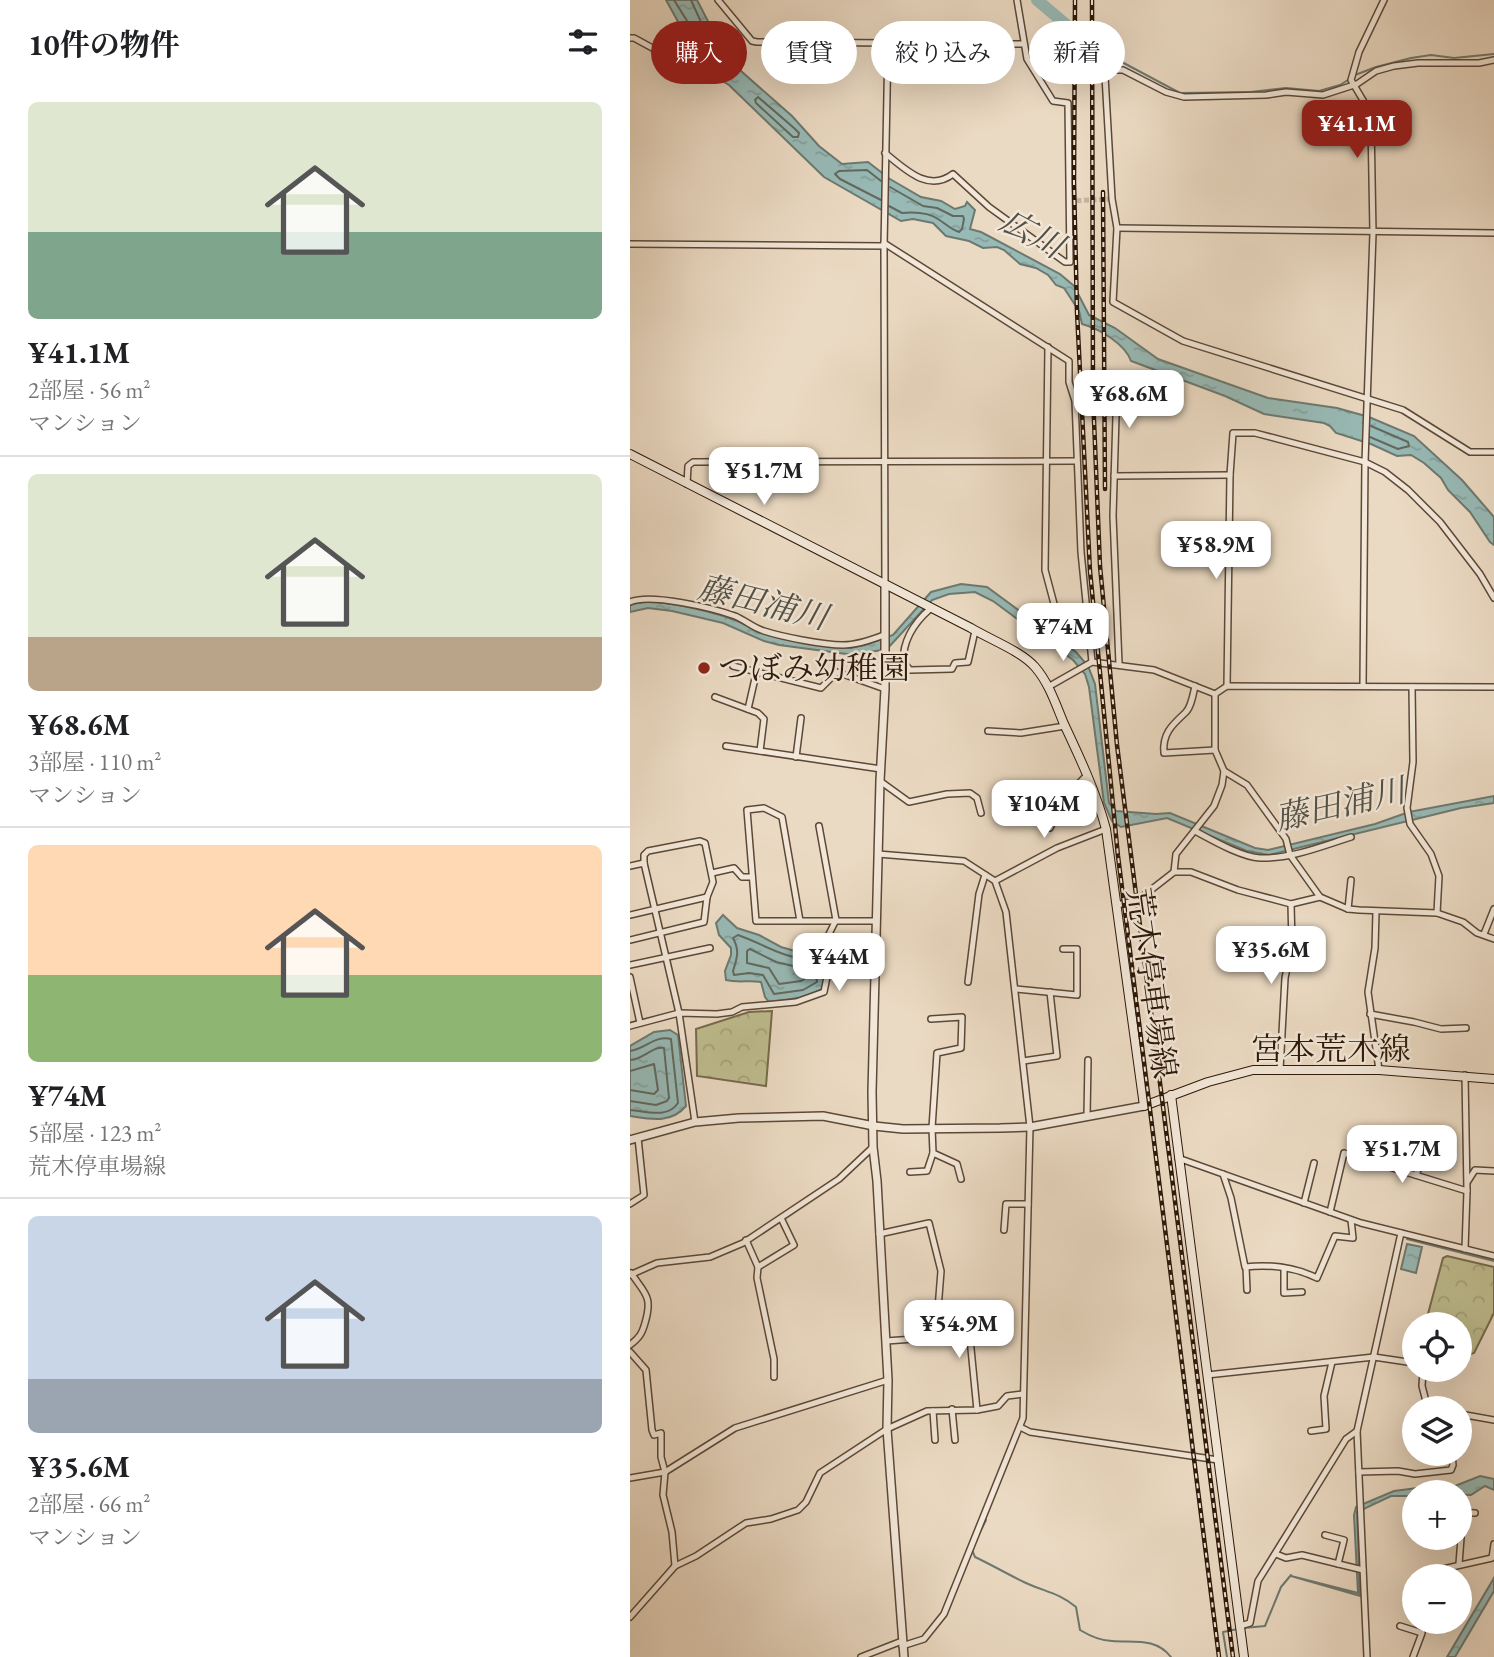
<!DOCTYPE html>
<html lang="ja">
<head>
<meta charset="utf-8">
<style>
  body { margin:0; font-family:"EB Garamond","Noto Serif JP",serif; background:#f2f2f2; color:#202124; height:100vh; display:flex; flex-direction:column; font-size:26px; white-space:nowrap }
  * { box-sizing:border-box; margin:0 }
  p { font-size:23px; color:#757577 }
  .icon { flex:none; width:38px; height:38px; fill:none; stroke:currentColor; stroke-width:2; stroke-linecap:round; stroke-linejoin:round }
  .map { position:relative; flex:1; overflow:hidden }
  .side { display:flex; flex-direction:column; background:#fff; width:630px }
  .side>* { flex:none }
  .hud { position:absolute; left:21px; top:21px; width:665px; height:63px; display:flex; gap:14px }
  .buttons { position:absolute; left:772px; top:1312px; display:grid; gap:14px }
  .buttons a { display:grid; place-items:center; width:70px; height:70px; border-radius:50%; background:#fff; box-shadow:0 7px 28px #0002; font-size:35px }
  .price { position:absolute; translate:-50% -60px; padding:0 16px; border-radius:14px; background:#fff; color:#222; font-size:23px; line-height:46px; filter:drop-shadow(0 2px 4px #0008) }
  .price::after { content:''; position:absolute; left:50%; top:42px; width:21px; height:16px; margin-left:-10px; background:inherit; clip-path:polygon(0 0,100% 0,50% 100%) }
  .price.on { background:#8f2418; color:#fff }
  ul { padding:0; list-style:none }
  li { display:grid; align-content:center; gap:14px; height:371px; padding:0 28px }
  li+li { border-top:2px solid #e0e0e0 }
  li span { display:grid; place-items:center; height:217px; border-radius:10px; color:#555 }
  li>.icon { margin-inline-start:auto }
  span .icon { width:126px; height:126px; fill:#fffc; stroke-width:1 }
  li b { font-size:30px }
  h2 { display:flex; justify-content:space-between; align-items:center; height:84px; padding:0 28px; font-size:30px }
  .tag { padding:0 24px; border-radius:32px; background:#fff; box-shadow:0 7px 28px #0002; font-size:24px; line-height:63px }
  .tag.on { background:#8f2418; color:#fff }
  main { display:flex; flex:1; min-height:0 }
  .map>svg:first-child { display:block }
  .park { fill:url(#park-crowns); stroke:#766a4c; stroke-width:2 }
  .water { fill:url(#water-ripples); stroke:#6d7970; stroke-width:2 }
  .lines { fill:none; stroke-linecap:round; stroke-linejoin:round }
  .shore { stroke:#62695f; stroke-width:2 }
  .stream { stroke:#6d7970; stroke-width:2 }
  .river { stroke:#98bab6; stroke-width:12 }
  .minor-tunnel { stroke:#c5b39e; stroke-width:5; stroke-dasharray:5 2.5; stroke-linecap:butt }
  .minor-casing { stroke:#5c4837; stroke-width:8 }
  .tertiary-casing { stroke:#5c4837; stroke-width:10 }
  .secondary-casing { stroke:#2d1808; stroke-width:10 }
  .minor { stroke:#f2e7d8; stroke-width:5 }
  .tertiary { stroke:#f2e7d8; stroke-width:7 }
  .secondary { stroke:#f2e7d8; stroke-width:8 }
  .rail-casing { stroke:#2d1808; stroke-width:4.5 }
  .rail { stroke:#f2e7d8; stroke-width:2; stroke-dasharray:5; stroke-linecap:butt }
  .poi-dot { fill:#8f2418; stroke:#f2e7d8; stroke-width:2.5 }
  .labels { text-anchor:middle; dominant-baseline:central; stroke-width:5; stroke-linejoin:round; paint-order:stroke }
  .poi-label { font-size:32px; fill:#2d1808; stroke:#f2e7d8; text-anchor:start }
  .street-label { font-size:32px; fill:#2d1808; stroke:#f2e7d8 }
  .water-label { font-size:33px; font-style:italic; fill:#525145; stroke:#f2e7d8 }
</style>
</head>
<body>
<main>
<section class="side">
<h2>10件の物件<svg class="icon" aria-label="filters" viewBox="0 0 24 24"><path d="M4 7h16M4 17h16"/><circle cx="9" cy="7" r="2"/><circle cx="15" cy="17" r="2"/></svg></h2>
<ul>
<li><span style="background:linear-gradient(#dfe7d0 60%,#7fa58c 0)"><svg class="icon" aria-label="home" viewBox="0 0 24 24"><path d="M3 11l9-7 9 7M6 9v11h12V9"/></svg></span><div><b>¥41.1M</b><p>2部屋 · 56 m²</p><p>マンション</p></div></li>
<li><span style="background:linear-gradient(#dfe7d0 75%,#b9a48a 0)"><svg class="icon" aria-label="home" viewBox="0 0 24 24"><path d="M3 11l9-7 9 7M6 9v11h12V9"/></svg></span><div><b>¥68.6M</b><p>3部屋 · 110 m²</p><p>マンション</p></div></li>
<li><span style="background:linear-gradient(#ffd9b3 60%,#8fb573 0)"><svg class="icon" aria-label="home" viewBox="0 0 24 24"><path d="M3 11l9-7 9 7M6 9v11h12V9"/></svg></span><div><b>¥74M</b><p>5部屋 · 123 m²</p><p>荒木停車場線</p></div></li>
<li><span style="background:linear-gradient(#c9d6e8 75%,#9aa5b1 0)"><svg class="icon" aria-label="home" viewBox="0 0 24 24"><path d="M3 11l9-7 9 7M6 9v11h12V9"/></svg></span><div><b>¥35.6M</b><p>2部屋 · 66 m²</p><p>マンション</p></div></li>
</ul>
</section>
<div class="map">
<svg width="864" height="1657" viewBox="0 0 864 1657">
  <defs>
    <pattern id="park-crowns" width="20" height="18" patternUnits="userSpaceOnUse" patternTransform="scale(1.75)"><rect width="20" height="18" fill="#bebd8f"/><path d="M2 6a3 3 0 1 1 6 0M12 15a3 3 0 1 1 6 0" fill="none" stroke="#a4a27a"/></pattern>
    <pattern id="water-ripples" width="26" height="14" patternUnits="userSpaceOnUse" patternTransform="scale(1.75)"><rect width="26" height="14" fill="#98bab6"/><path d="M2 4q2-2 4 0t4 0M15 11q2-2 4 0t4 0" fill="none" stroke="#839f9b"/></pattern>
  </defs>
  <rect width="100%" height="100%" fill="#ebdac3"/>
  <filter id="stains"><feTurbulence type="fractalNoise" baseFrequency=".00286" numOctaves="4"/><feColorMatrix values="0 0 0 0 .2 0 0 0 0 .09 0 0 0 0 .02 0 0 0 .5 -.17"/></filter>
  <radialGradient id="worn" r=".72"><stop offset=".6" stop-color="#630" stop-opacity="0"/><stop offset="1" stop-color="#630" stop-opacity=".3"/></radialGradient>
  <g class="park">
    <path d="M142,1011L136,1086L67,1076L66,1029L119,1012Z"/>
    <path d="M817,1256L864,1267V1313L844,1353L838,1355L830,1353V1325H795L813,1258Z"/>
  </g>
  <g class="water">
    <path d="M36,0H67L82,29L111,71L162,116L189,146L212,164L238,162L260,179L291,197L311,201L325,209L335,206L337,202L345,210L340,229L351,232L430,274L444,286L459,315L485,328L528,359L638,398L707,408L739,417L784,436L832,480L864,517V545L860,542L840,512L818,490L811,478L794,463L781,455L767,456L741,444L706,433L700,426L694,423L634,414L595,396L501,361C495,344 470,329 452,324L449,311L434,288L426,285L418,275L406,268L390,264L374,250L367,247L353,248L339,241L316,236L303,223L283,219L271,221L194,177L99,85L82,75L60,38L50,29L51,27Z"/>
    <path d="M331,584L357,587L446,652L458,666L465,684L479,803L486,811L526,814L540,813L625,848L638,850L745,824L779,812L864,796V803L831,808L639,855L617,851L537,818L491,827L482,821L474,803L459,687L455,674L443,660L363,601L345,592L319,594L302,600L257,649L224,655L149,645L134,641L93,623L42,611L18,608L0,612V605C23,595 93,614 117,625L201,646L220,648L235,645L263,635L301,592Z"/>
    <path d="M93,915L107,928L129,935L151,947L172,953L192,949L196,987L176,997L139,1002L135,997L131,982C118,980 108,983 96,980L95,971L101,955V948L89,935L86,923Z"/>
    <path d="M40,1030L48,1035L56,1106C41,1124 20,1119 0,1116V1046L24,1032Z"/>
    <path d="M777,1244L792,1247L786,1273L771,1269Z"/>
    <path d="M850,1476L864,1479V1490L855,1486L841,1495L784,1493V1496H761L727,1512L730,1596L661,1576L728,1593L724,1515L726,1507L764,1491L803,1486H825Z"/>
    <path d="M864,1578V1591L825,1657H817Z"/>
  </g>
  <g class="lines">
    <g class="shore">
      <path d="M44,0L87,69L101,77L103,72L76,33L61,0"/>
      <path d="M128,97L164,128L169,133L168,137H163L126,103L125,100Z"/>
      <path d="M251,200L210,179L205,174L209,171L237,170L251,181"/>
      <path d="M259,206L272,213C284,212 298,212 308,219C316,224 320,229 329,232L332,229L334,219L333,216H323L307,208L293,206L260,187"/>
      <path d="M740,437L768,449L779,446L778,442L741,426"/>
      <path d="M108,935C134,944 155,960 184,959L187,982L173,990L144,994L133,975L119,973L104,975L103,971C107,958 110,951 103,938Z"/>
      <path d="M120,949L146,962L176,969L178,977L171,981L149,984L139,968L117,963V951Z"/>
      <path d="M0,1051C15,1049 25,1035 41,1039L48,1103C38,1119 15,1111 0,1110"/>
      <path d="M0,1060C13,1060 22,1046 34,1048L39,1098L37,1101L26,1105L0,1101"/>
      <path d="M0,1071L24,1064L28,1090L24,1094L0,1090"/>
    </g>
    <g class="stream">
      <path d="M473,52L550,93L621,92L656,88L689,91L710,85L718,80"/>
      <path d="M725,75L746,67L781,58L801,55L824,58L864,54"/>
      <path d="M777,1239L864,1261"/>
      <path d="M347,1538L356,1520"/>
      <path d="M342,1550L345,1557C362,1565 379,1575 396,1583C416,1592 429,1593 446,1607L450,1630C460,1636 470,1641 482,1641C504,1643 525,1637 541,1657"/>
      <path d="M614,1628L635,1626L651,1587L661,1575"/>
      <path d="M597,1657L593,1632L608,1629"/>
    </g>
    <path class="river" d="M407,0L459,44"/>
    <path class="minor-tunnel" d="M439,201L482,199"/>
    <defs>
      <g id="minor">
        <path d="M88,0L122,41L127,42L393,44"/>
        <path d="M0,38H4L28,51"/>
        <path d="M864,60L849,63H788L764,66L746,71L727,84L693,95L656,92L636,95L554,97L536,92L493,70H476L475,76L482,199L487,228L483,302L553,341L773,410L840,452H864"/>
        <path d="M255,153C275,169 298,193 323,174L359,207L435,262H440L438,103L423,101L397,59L387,0"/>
        <path d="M487,228L864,233"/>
        <path d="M254,243L439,361V382L445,401L451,552L462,662"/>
        <path d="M0,244L254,246"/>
        <path d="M418,347L415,570L432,634"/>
        <path d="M487,383L483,516L489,664"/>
        <path d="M484,476L600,475"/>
        <path d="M57,484L58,466L63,462L446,461"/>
        <path d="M255,585L254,246L258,43"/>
        <path d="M0,602C20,593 83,608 105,616C115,620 123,628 134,631C153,637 193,645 213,645C227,645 241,640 254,635"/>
        <path d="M300,609C285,622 273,640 273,662L280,670L322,669L325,663L338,662L345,631"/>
        <path d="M103,666L191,688L207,672L255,689"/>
        <path d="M255,675L273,662"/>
        <path d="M565,686C563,695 561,708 555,713C542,725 532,734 534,753L585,750"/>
        <path d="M597,686L600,475L603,433H625L735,462L755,472L778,490L810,522L850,574L864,598"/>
        <path d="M733,686L735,462L743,233L741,123L737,107L721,80L729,52L754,0"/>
        <path d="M418,687L462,662L524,670L585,694"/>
        <path d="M782,687L783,762L777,808L780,824L801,854L809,876L807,913"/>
        <path d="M585,694L597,686L864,687"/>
        <path d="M85,697L128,713L134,719L130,751"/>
        <path d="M118,709L126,674"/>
        <path d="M358,731L391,733L435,726"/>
        <path d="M96,746L251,769"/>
        <path d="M166,757L171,718"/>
        <path d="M594,771L617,785L656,839L660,855L690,897L718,909L729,910L807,913L833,922L847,933L864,939"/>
        <path d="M250,781L279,802L317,794L340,793L347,798L351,813"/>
        <path d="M420,828L436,796L457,775"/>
        <path d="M565,831C582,840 611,857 630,858C661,859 692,846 721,837"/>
        <path d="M248,854L334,861L365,881L376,912L400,1127L393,1418L314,1614L294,1639L272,1646"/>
        <path d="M0,866L14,863L49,1013L65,1122"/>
        <path d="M544,872L546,854L584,806L592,785L594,771L585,750V694"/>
        <path d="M82,873L104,868L112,877H122"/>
        <path d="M365,881L427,848L476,829"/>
        <path d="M487,905L508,900L544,872H561L608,890L661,904L690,897"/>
        <path d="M718,909L721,880"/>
        <path d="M746,912L745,948L738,992L749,1070"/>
        <path d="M0,915L77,897"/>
        <path d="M170,921L152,817L134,808L117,810L126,921H246"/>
        <path d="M854,934L864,909"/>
        <path d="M0,940L74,922L77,897L83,882L75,843L70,841L18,851L14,855V863"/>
        <path d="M0,965L80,948"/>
        <path d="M0,977L10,1023"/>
        <path d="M338,982L349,894L355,875"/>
        <path d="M385,989L447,995V949H433"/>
        <path d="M740,1014L784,1022L811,1029L836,1028"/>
        <path d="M301,1019L332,1017L331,1048L307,1053L302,1128L303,1153L327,1164L331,1179"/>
        <path d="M0,1026L49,1013L87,1014L102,1012L112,1007L166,1002L194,992L197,977L195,942L206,920L189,826"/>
        <path d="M393,1061L427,1056L420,992"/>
        <path d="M650,1070L655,978L662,944L661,904"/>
        <path d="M457,1116L458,1060"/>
        <path d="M548,1158L731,1223L864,1256"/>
        <path d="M280,1172L297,1171L303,1153"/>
        <path d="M593,1174L601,1198L615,1267C640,1264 664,1267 687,1278L705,1236L723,1238L721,1220"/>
        <path d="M786,1175L795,1152"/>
        <path d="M838,1181L845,1170L864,1171"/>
        <path d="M674,1203L684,1163"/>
        <path d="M0,1204L14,1195L8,1138"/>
        <path d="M700,1212L714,1153L837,1191"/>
        <path d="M374,1230L376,1204H398"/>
        <path d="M249,1234L299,1223L311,1271L308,1309L313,1337L256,1341"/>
        <path d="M116,1240L128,1267L127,1278L144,1359V1377"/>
        <path d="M835,1249L837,1191L835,1075"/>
        <path d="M128,1267L164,1245L151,1218"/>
        <path d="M616,1267L617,1290"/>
        <path d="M654,1268V1293L672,1292"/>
        <path d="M0,1275L27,1263L80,1257L113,1243L209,1179L243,1147"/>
        <path d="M337,1308L347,1410"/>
        <path d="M0,1345C9,1338 12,1334 15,1323C23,1296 15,1294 1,1273"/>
        <path d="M0,1352L16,1370L22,1430L24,1435L31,1433V1457L35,1472L33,1495L42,1532L45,1566"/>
        <path d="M793,1370L792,1386L798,1409"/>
        <path d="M577,1375L744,1357L784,1363"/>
        <path d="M322,1409L325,1440"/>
        <path d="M303,1411L305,1440"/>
        <path d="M830,1414L864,1420"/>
        <path d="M390,1427L400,1432L588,1460"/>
        <path d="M681,1431L696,1429L694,1396L702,1362"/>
        <path d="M729,1472L768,1471L785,1474L821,1470L823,1465L822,1454"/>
        <path d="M0,1478L35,1472L105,1428L258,1380"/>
        <path d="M831,1512L845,1513"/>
        <path d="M695,1535L714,1540L708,1564"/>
        <path d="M646,1554L656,1558L672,1555L733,1570"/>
        <path d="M829,1564L833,1512"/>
        <path d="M813,1569L862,1558L864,1544"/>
        <path d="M0,1617L45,1566L66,1556L116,1523L141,1519L168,1510L176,1502L190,1473L257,1429L297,1411L347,1410L368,1406L377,1396L393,1394"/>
        <path d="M610,1626L620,1623L628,1581L716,1439L727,1431"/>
        <path d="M770,1626L792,1633L783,1657"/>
        <path d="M231,1657L272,1641"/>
        <path d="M737,1657L727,1431L771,1233"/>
      </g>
      <g id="tertiary">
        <path d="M255,585V689L250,781L242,1092L243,1147L247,1181L258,1380L257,1429L274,1657"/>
        <path d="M0,1140L65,1122L109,1118L193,1116L244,1126L273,1129L370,1128L400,1127L514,1106"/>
      </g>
      <g id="secondary">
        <path d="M0,454L341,628C359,639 391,651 405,667C419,683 426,705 434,724C450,758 466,792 476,829L514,1106L578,1082L623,1070H749L864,1079"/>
        <path d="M541,1095L614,1657"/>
      </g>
    </defs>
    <use href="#minor" class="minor-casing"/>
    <use href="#tertiary" class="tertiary-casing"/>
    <use href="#secondary" class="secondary-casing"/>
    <use href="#minor" class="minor"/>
    <use href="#tertiary" class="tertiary"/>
    <use href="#secondary" class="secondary"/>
    <defs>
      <g id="rail">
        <path d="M445,0L444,182L447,312L460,571L488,856L589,1657"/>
        <path d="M462,0L463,396L470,566L487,745L603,1657"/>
        <path d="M473,192L475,489"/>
      </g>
    </defs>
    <use href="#rail" class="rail-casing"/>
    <use href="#rail" class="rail"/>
  </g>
  <circle class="poi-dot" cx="74" cy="668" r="7"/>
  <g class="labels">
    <g class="poi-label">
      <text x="88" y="668">つぼみ幼稚園</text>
    </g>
    <g class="street-label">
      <text transform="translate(522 983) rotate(82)">荒木停車場線</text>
      <text x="701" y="1049">宮本荒木線</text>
    </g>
    <g class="water-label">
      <text transform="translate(402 233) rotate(28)">広川</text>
      <text transform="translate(133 602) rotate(14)">藤田浦川</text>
      <text transform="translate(710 804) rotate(-13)">藤田浦川</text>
    </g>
  </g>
  <rect width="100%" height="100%" filter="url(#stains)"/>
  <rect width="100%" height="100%" fill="url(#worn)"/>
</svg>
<div class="buttons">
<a><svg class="icon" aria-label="locate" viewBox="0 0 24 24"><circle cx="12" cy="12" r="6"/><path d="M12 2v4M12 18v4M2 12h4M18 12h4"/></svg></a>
<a><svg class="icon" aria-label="layers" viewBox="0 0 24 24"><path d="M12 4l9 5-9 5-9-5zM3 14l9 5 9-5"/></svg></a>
<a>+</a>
<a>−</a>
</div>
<b class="price on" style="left:727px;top:160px">¥41.1M</b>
<b class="price" style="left:499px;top:430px">¥68.6M</b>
<b class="price" style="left:134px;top:507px">¥51.7M</b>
<b class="price" style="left:586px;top:581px">¥58.9M</b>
<b class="price" style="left:433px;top:663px">¥74M</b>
<b class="price" style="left:414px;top:840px">¥104M</b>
<b class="price" style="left:641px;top:986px">¥35.6M</b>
<b class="price" style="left:209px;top:993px">¥44M</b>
<b class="price" style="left:772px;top:1185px">¥51.7M</b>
<b class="price" style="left:329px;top:1360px">¥54.9M</b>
<div class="hud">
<a class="tag on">購入</a>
<a class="tag">賃貸</a>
<a class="tag">絞り込み</a>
<a class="tag">新着</a>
</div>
</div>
</main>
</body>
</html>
